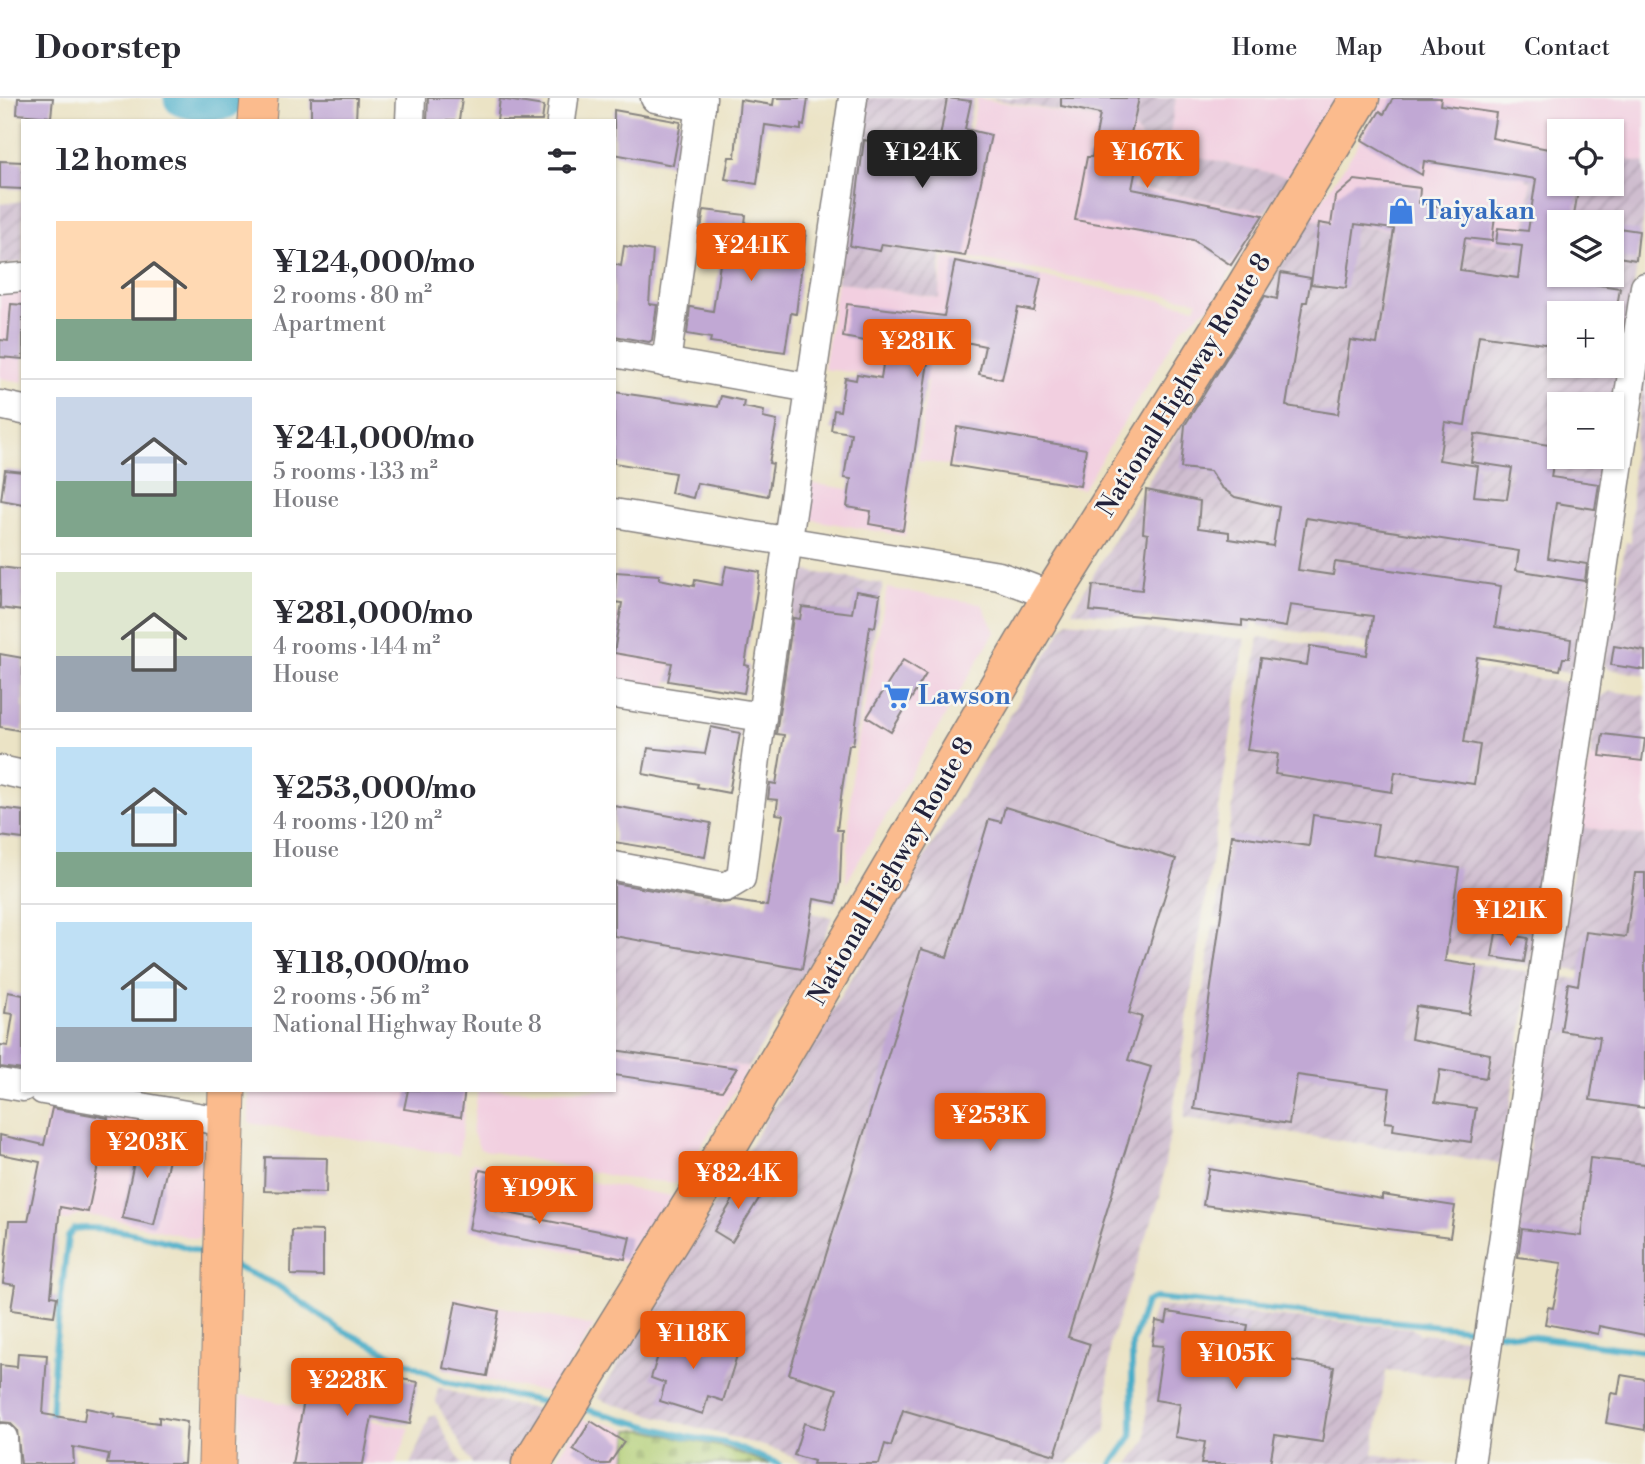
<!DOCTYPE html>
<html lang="en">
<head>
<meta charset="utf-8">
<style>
  body { margin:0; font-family:"Libre Bodoni",serif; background:#f7f7f7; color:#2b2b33; height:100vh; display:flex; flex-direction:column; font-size:26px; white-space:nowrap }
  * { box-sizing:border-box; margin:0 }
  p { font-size:23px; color:#7c7c81 }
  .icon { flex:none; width:38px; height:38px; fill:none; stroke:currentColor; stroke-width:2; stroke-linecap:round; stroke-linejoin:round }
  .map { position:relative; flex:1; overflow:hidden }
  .panel { position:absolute; left:21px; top:21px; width:595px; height:973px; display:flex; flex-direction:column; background:#fff; border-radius:0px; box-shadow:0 2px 5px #0004 }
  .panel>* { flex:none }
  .controls { position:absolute; left:1547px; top:21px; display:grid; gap:14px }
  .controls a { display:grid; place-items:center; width:77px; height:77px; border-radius:0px; background:#fff; box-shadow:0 2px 5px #0004; font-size:35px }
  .price { position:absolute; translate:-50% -60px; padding:0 16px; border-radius:7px; background:#ea580c; color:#fff; font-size:23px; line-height:46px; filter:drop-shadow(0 2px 4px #0008) }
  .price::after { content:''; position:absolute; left:50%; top:42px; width:21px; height:16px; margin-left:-10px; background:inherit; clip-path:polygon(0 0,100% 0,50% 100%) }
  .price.active { background:#222; color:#fff }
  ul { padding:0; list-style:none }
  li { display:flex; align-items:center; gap:21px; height:175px; padding:0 35px }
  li+li { border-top:2px solid #e1e1e2 }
  li span { display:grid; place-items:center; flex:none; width:196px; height:140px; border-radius:0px; color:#555 }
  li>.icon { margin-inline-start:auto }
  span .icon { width:84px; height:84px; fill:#fffc; stroke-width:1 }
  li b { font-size:30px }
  h2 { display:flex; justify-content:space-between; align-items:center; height:84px; padding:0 35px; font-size:30px }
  header { display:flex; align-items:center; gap:42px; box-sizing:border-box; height:98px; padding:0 35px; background:#fff; border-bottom:2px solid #e1e1e2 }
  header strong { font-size:33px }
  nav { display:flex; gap:38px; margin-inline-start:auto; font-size:24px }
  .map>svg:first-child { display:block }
  .built { fill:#f2cfe0 }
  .industrial { fill:url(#industrial-furrows); fill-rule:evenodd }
  .cemetery { fill:url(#cemetery-stones); stroke:#6a7858; stroke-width:2 }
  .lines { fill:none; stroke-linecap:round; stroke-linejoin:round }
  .stream { stroke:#49adc8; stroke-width:6 }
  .river { stroke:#49adc8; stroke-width:37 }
  .building { fill:#c1a8d4 }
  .minor-casing { stroke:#868280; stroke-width:31 }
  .major-casing { stroke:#868280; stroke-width:39 }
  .highway-casing { stroke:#868280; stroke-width:41 }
  .minor { stroke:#fff; stroke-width:28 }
  .major { stroke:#fbbb8d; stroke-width:37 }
  .highway { stroke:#fbbb8d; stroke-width:38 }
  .labels { text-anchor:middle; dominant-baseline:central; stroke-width:5; stroke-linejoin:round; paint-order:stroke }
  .shop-label { font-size:26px; font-weight:bold; fill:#366cbe; stroke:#f6f6f2; text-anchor:start }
  .street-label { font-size:26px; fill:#22223b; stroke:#f6f6f2 }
</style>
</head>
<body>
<header>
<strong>Doorstep</strong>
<nav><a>Home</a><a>Map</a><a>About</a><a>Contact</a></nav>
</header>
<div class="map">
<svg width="1645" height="1366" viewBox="0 0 1645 1366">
  <defs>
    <pattern id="industrial-furrows" width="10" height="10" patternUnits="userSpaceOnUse" patternTransform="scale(1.75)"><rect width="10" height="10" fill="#cfbdcf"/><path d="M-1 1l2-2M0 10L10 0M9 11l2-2" fill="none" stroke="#b1a2b3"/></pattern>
    <pattern id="cemetery-stones" width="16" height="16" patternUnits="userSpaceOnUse" patternTransform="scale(1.75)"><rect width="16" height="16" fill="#b2ce74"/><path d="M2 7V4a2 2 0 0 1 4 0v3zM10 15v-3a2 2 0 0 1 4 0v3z" fill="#99b165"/></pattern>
  </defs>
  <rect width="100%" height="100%" fill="#f6f6f2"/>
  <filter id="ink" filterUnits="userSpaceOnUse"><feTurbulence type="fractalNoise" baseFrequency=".0143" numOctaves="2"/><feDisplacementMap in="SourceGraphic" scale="14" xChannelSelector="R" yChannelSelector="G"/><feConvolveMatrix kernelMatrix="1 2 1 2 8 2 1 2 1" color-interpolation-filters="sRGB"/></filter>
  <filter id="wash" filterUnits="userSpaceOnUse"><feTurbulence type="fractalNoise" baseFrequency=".00686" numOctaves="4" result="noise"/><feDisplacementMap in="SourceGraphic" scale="28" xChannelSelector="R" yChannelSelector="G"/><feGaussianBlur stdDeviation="1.57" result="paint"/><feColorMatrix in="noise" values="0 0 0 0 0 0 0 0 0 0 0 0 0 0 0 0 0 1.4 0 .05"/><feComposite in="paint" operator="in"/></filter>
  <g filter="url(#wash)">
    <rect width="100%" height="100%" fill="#ebe3c5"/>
    <g class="built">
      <path d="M977,0L1130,27L1140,38L1144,51L1138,89L1266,114L1213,205L1182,230L1083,391L918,362L927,283L824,271L837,184L938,200L944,159L1195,209L1198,203L947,155Z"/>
      <path d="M1176,0H1337L1289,79L1166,52Z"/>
      <path d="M1383,0H1645V65L1612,59V33H1559V50L1533,45L1527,83H1531L1523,150L1309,121L1353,55Z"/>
      <path d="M23,192V284L0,280V194Z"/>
      <path d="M808,385L910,400L905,438L808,421L803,413Z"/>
      <path d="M887,490L982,506L995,534L846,785L852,674Z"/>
      <path d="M614,515L678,526L665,596L614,586Z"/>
      <path d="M1590,659L1645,667V738L1579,729Z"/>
      <path d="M614,950L749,969L679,1085L621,1080L480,1051L472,1033L478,992H614Z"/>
      <path d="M249,992H467L459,1057L249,1025Z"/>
      <path d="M50,1003L205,1033L204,1125L198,1141L106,1120L79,1116L66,1123L28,1112Z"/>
      <path d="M474,1064L506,1074L507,1070L673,1098L631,1166L468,1132L473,1101L470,1068Z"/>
      <path d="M455,1199L594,1228L553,1295L471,1280L442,1270Z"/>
      <path d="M241,1297L410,1330L396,1366H239Z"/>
      <path d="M582,1320L589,1324L593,1322L629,1332L626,1366H553Z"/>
    </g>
    <g class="industrial">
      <path d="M864,0H974L941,158L939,200L837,184Z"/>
      <path d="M988,0H1176L1167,52L1289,79L1266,114L1137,89L1144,51L1140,38L1130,27Z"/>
      <path d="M1533,45L1559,50V86H1612V59L1645,65V111L1612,341V306H1559V359H1609L1577,576L1259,528L1263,471L1251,532L1072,513L1184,323L1222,329L1216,381L1221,389L1235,399L1271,407L1302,205L1262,198L1309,121L1523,150L1531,83L1526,82ZM1559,124H1612V177H1559ZM1559,215H1612V268H1559Z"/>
      <path d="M23,103V164L0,167V106Z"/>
      <path d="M1645,273V577L1610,571L1603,567L1626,444L1631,445L1633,354Z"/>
      <path d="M801,472L883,486L854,649L773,637L797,474Z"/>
      <path d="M1067,523L1245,541L1160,1099L1110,1244L1106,1333L1068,1366H804L781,1353L606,1304L598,1300Z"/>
      <path d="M1259,539L1576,586L1530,868L1215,820Z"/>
      <path d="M1611,593L1645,598V667L1590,659L1598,600Z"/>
      <path d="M1579,729L1645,738V883L1557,870Z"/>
      <path d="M614,779L832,819L818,856L810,866L749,969L614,950Z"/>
      <path d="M1213,827L1530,874L1502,1066L1184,1020Z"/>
      <path d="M1556,878L1645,891V1175L1512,1160Z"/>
      <path d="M1156,1208L1411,1230L1420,1236L1468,1240L1476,1244L1470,1280L1386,1273L1373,1356L1433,1366H1129L1146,1342L1148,1246L1144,1245Z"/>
      <path d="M438,1289L468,1299L542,1312L509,1366H472L436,1304Z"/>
      <path d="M435,1317L454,1353L463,1366H411L430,1318Z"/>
    </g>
    <path class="cemetery" d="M629,1332H644L723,1349L770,1366H626Z"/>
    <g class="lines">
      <g class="stream">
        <path d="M236,1169L277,1187L338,1230L446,1284L553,1306"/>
        <path d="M1496,1234L1645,1253"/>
        <path d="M581,1310L688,1339L725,1345L779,1366"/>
        <path d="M51,1325L54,1260L68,1139L74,1131C109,1126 176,1144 210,1158"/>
        <path d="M1112,1366L1132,1338V1246L1146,1204L1155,1200L1482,1232"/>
      </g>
      <path class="river" d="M182,0L201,5L224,3"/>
    </g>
    <g id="blocks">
      <g class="building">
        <path d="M18,0H53L51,19L17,16Z"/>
        <path d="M311,0H357L356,23H311Z"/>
        <path d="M428,0H462L459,23H427Z"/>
        <path d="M774,0H808L804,28L801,27V32L765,27L757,86L725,81L729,59H735L740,2L773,7Z"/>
        <path d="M947,0L971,3L965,31L991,37L965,158L882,146L880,153L850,148L864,42L937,56Z"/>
        <path d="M1061,0H1139L1127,53L1139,55L1132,91L1263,117L1231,167L1193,142L1075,122L1087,59H1092L1100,16L1061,8Z"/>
        <path d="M1393,0H1441L1440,7L1496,15L1492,40L1559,53V86H1579L1573,124H1559V181L1620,190L1616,215H1559V248L1479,237L1465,327L1445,324L1439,362L1478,368L1474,398L1507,401L1512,370L1471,364L1475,336L1556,348L1551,379L1599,386L1595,411L1556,405L1548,460L1587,466L1585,483L1516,472L1519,453L1306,420L1298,472L1333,477L1335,464L1501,488L1495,529L1571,541L1569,560H1563L1560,572L1477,559L1464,644L1480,647L1474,686L1395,674L1392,694L1275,676L1278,656L1247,652L1261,560L1307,567L1310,548L1367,557L1373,518L1290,507L1286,529L1242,522V528L1090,513L1093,487L1142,492L1148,436L1143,435L1146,392L1200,403L1198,430L1229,434V441L1273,448L1279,409L1235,399L1221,389L1210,373L1181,370L1185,327L1265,198L1277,201L1281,175L1311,180L1307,204H1303L1286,308L1338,316L1350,242L1377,246L1394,131L1355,126L1346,190L1311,186L1319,125L1331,127L1335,99L1355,82L1420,90L1419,105L1495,118L1492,143L1465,140L1460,172L1518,180L1522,148L1496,145L1498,130L1528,133L1536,81L1424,63L1422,77L1362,42L1380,13L1384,16Z"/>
        <path d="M500,1L544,8L542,23H497Z"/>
        <path d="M614,12L681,24L673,67L614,56Z"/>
        <path d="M0,63L23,64V91L0,90Z"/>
        <path d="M704,112L746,117L745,125L806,133L796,216L791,215L785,254L710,244L711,240L687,236L690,209L713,213L723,146L699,143Z"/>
        <path d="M1612,129L1639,133L1636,162L1612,158Z"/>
        <path d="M624,148L653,153L649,206L657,207L652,242L649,244L614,238V166L621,168Z"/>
        <path d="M955,163L1041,180L1034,213L1018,210L1002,281L979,276L985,248L932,237L903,432L869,426L871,413L847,409L851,381L844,380L851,335L831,332L834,312L840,313L845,280L856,282L857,276L881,280L886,247L843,239L847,206L944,218Z"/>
        <path d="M11,206L23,207V261L0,259V242L8,243Z"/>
        <path d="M614,294L718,309L721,298L744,303L743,309L764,313L763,320L777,323L769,365L773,366L768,398L697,385L693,400L671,395L675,375L614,365Z"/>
        <path d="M957,329L1086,351L1080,388L951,367Z"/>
        <path d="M5,372L23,374V406L1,402Z"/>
        <path d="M726,468L760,474L745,567L749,568L744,595L668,583L672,565L614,555L622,505L614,504L616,474L659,477V481L694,488L695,482L722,487Z"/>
        <path d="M0,469L23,472V513L0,510Z"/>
        <path d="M856,493L880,497L875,529L870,528L853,647H849L842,691L837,732H842L840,784L836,805L814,801L802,871L614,838V785L723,805L735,803L767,808L783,717L776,716L778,702L768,701L770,685L776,686L784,637L776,636L793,520L800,521L802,509L852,515Z"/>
        <path d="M1614,548L1645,553V572L1611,567Z"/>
        <path d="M0,556L23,560V633L0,629Z"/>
        <path d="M903,562L926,576L891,634L867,619Z"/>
        <path d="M711,629L740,635L729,695L697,689L698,686L643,676L648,650L705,656Z"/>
        <path d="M1603,636L1645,641L1642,663L1600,658Z"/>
        <path d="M614,708L711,725L705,759L614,744Z"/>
        <path d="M1005,709L1176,761L1129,915L1142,919L1128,962L1151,969L1068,1239L1090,1246L1055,1357L903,1312L891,1348L885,1346L879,1366H813L814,1363L794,1357L804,1325L824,1331L837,1291L789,1276L921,851L947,859L989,721L1001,724Z"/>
        <path d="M0,710L23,713V741L0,738Z"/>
        <path d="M1313,717L1378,726L1373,757L1459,770L1445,863L1477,868L1469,916L1416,908L1411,941L1490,956L1486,980L1440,972L1435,1004L1476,1010L1471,1044L1393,1032L1394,1025L1385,1024L1390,990L1297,977L1289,1026L1194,1011L1232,737L1309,748Z"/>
        <path d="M1635,775H1645V1010L1590,1002L1600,939L1561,933L1568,885L1578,887L1586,834L1626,839Z"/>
        <path d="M1496,835L1528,840L1524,864L1492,859Z"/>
        <path d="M8,894L23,897V972L0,969V947L8,948L13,916L5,915Z"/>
        <path d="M614,952L737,970L722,993L614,977Z"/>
        <path d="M408,992H465L461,1019L404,1011Z"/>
        <path d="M52,1010L108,1020L88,1114L60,1109L51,1198L57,1199L54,1218L11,1212L15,1187L3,1185L9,1123H28L40,1064L0,1056V1037L44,1047Z"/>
        <path d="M140,1037L173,1044L154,1127L122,1120Z"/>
        <path d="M265,1059L327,1060L326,1095L264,1093Z"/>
        <path d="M1590,1060L1645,1066V1237L1599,1228L1598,1236L1545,1226L1548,1209L1553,1210L1562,1165L1518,1159L1522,1131L1581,1138Z"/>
        <path d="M1209,1071L1382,1101V1097L1455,1108L1450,1139L1203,1107Z"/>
        <path d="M480,1072L499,1076L492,1112L630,1139L625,1161L469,1131Z"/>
        <path d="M744,1083L763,1094L732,1144L714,1133Z"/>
        <path d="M292,1132L323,1133V1178L291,1177Z"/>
        <path d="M456,1204L499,1213L487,1278L443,1270Z"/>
        <path d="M1168,1214L1248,1227L1243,1255L1334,1269L1322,1344L1275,1337L1270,1366H1201L1205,1344L1175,1339L1180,1306L1155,1302L1163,1248L1152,1247L1156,1223L1166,1225Z"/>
        <path d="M666,1232L738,1254L723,1303L708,1298L703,1316L660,1303L665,1285L651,1280Z"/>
        <path d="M18,1255L47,1257L43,1316L84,1323L86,1310L115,1316L114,1319L159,1325V1319L187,1324L184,1366H107L109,1356L73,1349L74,1366H21L17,1332L10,1325L0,1324V1267L17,1269Z"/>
        <path d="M309,1276L388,1290L390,1279L418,1284L410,1326L372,1319L363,1366H292Z"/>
        <path d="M1621,1277L1645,1281V1332L1606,1325L1611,1295L1618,1296Z"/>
        <path d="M591,1323L624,1344L609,1366H597L573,1351Z"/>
      </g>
    </g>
  </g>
  <g filter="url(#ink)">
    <use href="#blocks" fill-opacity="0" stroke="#868280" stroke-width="2"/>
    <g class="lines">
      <defs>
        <g id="minor">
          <path d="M655,0L701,9"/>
          <path d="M410,23L411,0"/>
          <path d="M561,23L564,0"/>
          <path d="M0,181L23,179"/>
          <path d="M614,255L810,290"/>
          <path d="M666,265L702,0"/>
          <path d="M0,307L23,312"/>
          <path d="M614,415L999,478L1052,498"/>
          <path d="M614,596L762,619"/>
          <path d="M0,672L23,677"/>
          <path d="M614,768L726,789L741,780L757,652L853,0"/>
          <path d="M0,985L23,989"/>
          <path d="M43,992L226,1024"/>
          <path d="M3,1340L4,1366"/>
          <path d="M1470,1366L1645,189"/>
        </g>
        <g id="major">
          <path d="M257,23L259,0"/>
          <path d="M217,1366L227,992"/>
        </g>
        <path id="highway" d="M531,1366L728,1048L1052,498L1229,216L1360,0"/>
      </defs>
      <use href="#minor" class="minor-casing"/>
      <use href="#major" class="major-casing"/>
      <use href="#highway" class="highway-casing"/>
      <use href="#minor" class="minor"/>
      <use href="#major" class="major"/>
      <use href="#highway" class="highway"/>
    </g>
  </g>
  <defs>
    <symbol id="shop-bare" viewBox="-9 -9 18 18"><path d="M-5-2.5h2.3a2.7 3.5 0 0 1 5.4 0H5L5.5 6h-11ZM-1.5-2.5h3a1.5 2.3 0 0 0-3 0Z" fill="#3f7fe0" stroke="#f6f6f2" stroke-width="2.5" paint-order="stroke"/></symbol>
    <symbol id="supermarket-bare" viewBox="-9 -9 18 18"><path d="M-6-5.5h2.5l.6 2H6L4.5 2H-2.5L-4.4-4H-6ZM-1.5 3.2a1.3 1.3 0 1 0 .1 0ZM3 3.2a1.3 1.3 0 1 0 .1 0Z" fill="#3f7fe0" stroke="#f6f6f2" stroke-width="2.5" paint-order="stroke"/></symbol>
  </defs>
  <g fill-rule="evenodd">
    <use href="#shop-bare" x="1382" y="94" width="38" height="38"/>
    <use href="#supermarket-bare" x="878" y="579" width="38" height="38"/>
  </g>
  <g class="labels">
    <g class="shop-label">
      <text x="1422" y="113">Taiyakan</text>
      <text x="918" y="598">Lawson</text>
    </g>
    <g class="street-label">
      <text transform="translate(1184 287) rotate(-58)">National Highway Route 8</text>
      <text transform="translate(891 773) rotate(-60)">National Highway Route 8</text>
    </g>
  </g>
</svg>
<div class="controls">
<a><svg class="icon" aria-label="locate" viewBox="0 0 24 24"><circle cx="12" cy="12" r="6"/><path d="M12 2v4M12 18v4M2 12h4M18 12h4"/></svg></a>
<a><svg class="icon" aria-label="layers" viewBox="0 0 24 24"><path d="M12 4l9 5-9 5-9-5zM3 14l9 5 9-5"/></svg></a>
<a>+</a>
<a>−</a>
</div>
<b class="price active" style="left:922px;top:92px">¥124K</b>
<b class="price" style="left:1147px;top:92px">¥167K</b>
<b class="price" style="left:751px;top:185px">¥241K</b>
<b class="price" style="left:917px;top:281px">¥281K</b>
<b class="price" style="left:1510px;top:850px">¥121K</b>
<b class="price" style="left:990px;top:1055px">¥253K</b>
<b class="price" style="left:147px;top:1082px">¥203K</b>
<b class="price" style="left:738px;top:1113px">¥82.4K</b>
<b class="price" style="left:539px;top:1128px">¥199K</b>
<b class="price" style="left:693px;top:1273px">¥118K</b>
<b class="price" style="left:1236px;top:1293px">¥105K</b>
<b class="price" style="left:347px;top:1320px">¥228K</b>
<section class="panel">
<h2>12 homes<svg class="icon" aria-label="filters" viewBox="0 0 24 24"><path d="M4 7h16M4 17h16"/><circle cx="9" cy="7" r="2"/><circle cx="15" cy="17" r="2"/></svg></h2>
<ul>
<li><span style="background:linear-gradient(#ffd9b3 70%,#7fa58c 0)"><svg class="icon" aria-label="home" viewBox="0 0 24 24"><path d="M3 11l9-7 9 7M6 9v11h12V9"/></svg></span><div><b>¥124,000/mo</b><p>2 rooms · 80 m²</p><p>Apartment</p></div></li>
<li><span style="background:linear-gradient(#c9d6e8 60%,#7fa58c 0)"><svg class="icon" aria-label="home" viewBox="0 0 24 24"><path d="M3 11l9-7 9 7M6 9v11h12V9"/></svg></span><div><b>¥241,000/mo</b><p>5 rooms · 133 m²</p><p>House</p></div></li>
<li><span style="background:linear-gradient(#dfe7d0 60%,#9aa5b1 0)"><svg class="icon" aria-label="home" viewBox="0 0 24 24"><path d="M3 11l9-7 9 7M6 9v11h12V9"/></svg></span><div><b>¥281,000/mo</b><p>4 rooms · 144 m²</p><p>House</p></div></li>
<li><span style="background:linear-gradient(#bfe0f5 75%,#7fa58c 0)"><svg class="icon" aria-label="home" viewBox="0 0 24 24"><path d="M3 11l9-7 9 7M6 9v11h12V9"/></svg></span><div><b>¥253,000/mo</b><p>4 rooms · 120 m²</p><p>House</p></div></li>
<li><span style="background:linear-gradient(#bfe0f5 75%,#9aa5b1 0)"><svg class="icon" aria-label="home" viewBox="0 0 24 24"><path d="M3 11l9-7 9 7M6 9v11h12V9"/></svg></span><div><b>¥118,000/mo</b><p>2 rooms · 56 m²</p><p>National Highway Route 8</p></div></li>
</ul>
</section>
</div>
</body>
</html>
